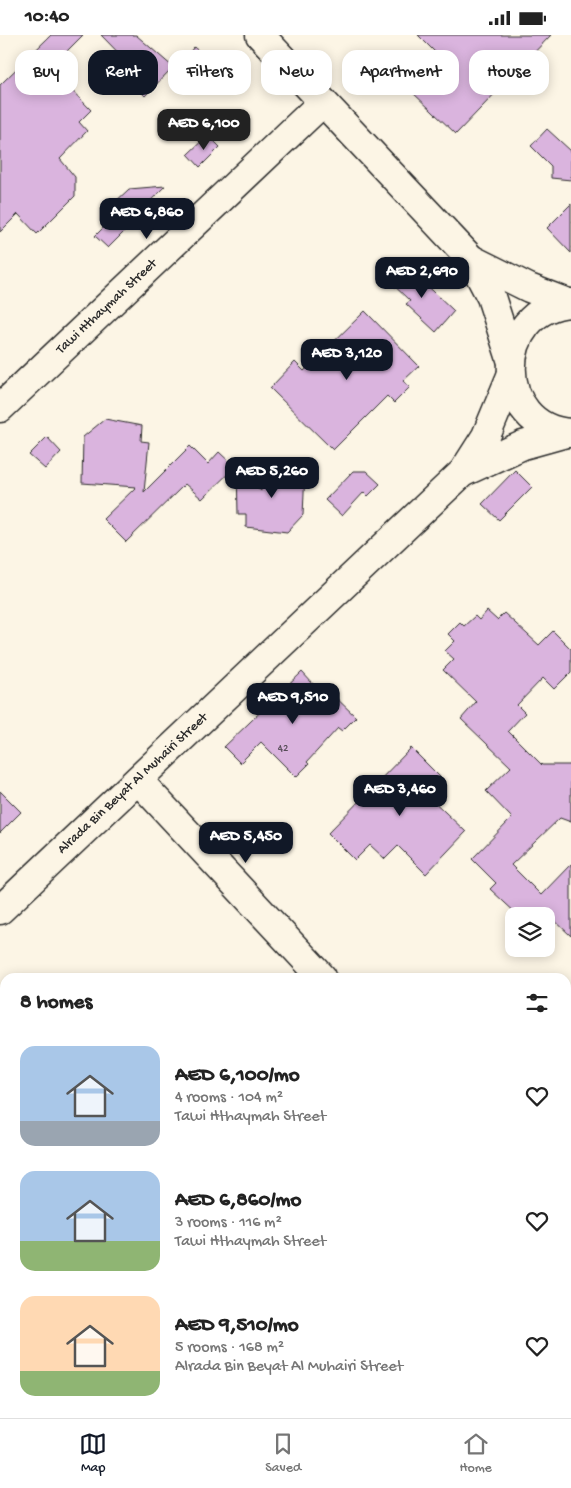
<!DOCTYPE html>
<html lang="en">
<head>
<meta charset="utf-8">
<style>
  body { margin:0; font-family:"Gochi Hand",sans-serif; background:#f2f2f2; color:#222; height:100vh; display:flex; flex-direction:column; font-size:19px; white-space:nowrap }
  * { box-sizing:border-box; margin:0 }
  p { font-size:16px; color:#767676 }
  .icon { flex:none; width:28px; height:28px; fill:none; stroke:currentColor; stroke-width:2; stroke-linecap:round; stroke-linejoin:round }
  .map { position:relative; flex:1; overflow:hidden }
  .panel { position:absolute; left:0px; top:938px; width:571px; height:446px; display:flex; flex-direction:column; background:#fff; border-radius:15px 15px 0 0; box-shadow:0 2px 12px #0003 }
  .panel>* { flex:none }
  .top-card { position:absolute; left:15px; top:15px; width:541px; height:45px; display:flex; gap:10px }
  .tools { position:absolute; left:505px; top:872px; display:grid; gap:10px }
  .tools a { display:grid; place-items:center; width:50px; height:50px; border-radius:10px; background:#fff; box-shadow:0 2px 12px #0003; font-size:25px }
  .price { position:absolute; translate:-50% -42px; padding:0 11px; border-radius:10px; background:#111827; color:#fff; font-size:16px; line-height:32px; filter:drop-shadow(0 1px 2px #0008) }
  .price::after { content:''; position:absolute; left:50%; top:30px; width:15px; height:11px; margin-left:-8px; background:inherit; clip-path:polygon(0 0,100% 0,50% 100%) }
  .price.active { background:#222; color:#fff }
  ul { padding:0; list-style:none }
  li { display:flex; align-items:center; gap:15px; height:125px; padding:0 20px }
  li span { display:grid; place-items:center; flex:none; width:140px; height:100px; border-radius:15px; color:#555 }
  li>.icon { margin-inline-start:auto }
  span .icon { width:60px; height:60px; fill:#fffc; stroke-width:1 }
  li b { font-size:21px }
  h2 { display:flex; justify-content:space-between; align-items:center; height:60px; padding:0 20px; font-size:21px }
  .chip { padding:0 18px; border-radius:15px; background:#fff; box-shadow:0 2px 12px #0003; font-size:18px; line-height:45px }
  .chip.active { background:#111827; color:#fff }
  .status { display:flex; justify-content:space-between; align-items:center; height:35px; padding:0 25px; background:#fff; direction:ltr }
  .status svg { height:14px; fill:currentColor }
  .tab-bar { display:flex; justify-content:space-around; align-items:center; height:70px; border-top:1px solid #e0e0e0; background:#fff; font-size:14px; color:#767676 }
  .tab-bar a { display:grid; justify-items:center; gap:2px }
  .tab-bar .active { color:#111827 }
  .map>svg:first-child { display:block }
  .building { fill:#dab4de; stroke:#2b2b2b }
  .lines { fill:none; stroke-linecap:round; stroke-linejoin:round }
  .minor-casing { stroke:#2b2b2b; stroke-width:31 }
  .minor { stroke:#fcf5e5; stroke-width:28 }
  .labels { text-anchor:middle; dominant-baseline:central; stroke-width:4; stroke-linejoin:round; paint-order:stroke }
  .number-label { font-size:11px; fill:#574d58 }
  .street-label { font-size:14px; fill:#2b2b2b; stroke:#fcf5e5 }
</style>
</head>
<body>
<div class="status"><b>10:40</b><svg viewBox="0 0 49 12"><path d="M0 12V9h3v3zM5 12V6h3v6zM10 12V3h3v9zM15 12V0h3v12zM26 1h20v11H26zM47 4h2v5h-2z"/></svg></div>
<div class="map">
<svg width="571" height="1383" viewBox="0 0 571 1383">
  <rect width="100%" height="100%" fill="#fcf5e5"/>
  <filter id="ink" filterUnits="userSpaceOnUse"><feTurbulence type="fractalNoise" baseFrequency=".02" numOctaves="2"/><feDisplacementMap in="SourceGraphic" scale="10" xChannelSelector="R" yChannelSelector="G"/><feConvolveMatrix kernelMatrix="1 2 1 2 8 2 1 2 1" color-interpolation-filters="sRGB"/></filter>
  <g filter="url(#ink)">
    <g class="building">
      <path d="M51,0H83L50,33L91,75L79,87L87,96L60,124L75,142V161L37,199L18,179L0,197V50Z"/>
      <path d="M101,0H136L173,32L145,61L129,45L137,37Z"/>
      <path d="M418,0H551L456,99L410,55L441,23Z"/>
      <path d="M194,12L210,26L196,41L180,28Z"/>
      <path d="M547,94L571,116V145L551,143V131L531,111Z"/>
      <path d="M208,100L220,112L200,132L188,119Z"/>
      <path d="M165,151L122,195L124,197L108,213L95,201L111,185L113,187L112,170L129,154Z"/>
      <path d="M571,169V218L547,193Z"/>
      <path d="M399,232L411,243L415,239L454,276L436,297L406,269L410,266L387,244Z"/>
      <path d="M365,276L419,331L403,346L410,352L394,368L387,361L333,415L270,353L295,327L304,336Z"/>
      <path d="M105,384L142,391L141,406L149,407L144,457L190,411L208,429L219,417L235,432L202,464L185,449L126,507L103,484L136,452L82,448L83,402Z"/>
      <path d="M47,402L61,417L45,434L29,420Z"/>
      <path d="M260,430H287V437H305L303,480L287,497L246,492V479H238L237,433L261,456Z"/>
      <path d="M515,435L532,452L499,485L482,469Z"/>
      <path d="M353,436H366L380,449L368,461L364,457L342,481L325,465Z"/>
      <path d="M487,576L497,585L504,578L539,610L553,596L571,614V637L554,654L543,643L517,670L525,678L508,696L542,730H571V787L560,783L511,830L541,860L571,829V901L550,881H519L490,854L496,848L472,824L512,783L486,756L511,732L461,684L476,667L443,635L454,624L445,616L455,606L448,599L460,587L464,591L475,581L479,585Z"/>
      <path d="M302,637L325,662L330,657L356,682L342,696L338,693L307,727L309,729L296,742L261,707L240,728L224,712Z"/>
      <path d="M411,713L440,742L425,758L466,797L426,839L398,811L385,824L370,810L355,825L328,798Z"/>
      <path d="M0,756L21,777L0,798Z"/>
    </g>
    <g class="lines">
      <defs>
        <g id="minor">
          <path d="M260,0L471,224L491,262L511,324"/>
          <path d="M471,224L529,253L568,268"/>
          <path d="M571,268C492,273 492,394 571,398"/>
          <path d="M0,373L323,67"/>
          <path d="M464,437L523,410L566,398"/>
          <path d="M138,745L322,942"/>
          <path d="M0,875L463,437L486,401L511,341"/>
          <path d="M566,1203L571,1208"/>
          <path d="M0,1285L5,1290"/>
          <path d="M89,1379L93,1383"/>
        </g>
      </defs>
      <use href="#minor" class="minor-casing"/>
      <use href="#minor" class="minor"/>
    </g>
  </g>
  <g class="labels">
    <g class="number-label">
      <text x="283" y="714">42</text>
    </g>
    <g class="street-label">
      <text transform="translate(107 272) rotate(-43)">Tawi Hthaymah Street</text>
      <text transform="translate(133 749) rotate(-43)">Alrada Bin Beyat Al Muhairi Street</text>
    </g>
  </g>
</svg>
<div class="tools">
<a><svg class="icon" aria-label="layers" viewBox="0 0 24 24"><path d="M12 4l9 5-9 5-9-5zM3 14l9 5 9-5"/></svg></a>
</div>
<b class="price active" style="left:204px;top:116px">AED 6,100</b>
<b class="price" style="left:147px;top:205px">AED 6,860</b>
<b class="price" style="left:422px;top:264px">AED 2,690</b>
<b class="price" style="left:347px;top:346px">AED 3,120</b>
<b class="price" style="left:272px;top:464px">AED 5,260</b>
<b class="price" style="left:293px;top:690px">AED 9,510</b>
<b class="price" style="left:400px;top:782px">AED 3,460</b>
<b class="price" style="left:246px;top:829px">AED 5,450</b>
<div class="top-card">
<a class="chip">Buy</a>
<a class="chip active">Rent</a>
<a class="chip">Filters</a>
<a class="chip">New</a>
<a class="chip">Apartment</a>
<a class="chip">House</a>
</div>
<section class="panel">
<h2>8 homes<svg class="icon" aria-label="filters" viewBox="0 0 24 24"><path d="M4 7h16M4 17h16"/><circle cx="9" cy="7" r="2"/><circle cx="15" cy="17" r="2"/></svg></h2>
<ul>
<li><span style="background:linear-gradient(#a9c7e8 75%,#9aa5b1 0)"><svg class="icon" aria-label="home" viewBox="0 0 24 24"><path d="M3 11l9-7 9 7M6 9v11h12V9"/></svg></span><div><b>AED 6,100/mo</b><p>4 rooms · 104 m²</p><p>Tawi Hthaymah Street</p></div><svg class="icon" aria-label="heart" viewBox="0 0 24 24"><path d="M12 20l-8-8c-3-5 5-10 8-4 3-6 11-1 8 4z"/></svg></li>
<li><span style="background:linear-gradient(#a9c7e8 70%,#8fb573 0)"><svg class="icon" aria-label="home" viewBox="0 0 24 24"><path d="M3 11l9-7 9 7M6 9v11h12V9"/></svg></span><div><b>AED 6,860/mo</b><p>3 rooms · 116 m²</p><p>Tawi Hthaymah Street</p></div><svg class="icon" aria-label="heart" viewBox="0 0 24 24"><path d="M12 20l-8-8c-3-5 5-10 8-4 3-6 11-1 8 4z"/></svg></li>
<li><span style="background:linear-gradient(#ffd9b3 75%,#8fb573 0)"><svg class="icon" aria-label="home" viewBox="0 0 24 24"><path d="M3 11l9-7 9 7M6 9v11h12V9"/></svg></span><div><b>AED 9,510/mo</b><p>5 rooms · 168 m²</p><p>Alrada Bin Beyat Al Muhairi Street</p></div><svg class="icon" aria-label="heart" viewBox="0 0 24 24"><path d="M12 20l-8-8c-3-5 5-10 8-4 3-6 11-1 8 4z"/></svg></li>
</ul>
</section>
</div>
<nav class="tab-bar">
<a class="active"><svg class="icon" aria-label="map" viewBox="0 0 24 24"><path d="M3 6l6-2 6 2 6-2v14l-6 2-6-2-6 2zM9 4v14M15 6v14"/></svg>Map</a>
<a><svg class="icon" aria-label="saved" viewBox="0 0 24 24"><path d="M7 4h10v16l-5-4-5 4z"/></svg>Saved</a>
<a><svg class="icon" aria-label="home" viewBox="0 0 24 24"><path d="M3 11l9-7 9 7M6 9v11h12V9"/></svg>Home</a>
</nav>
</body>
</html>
